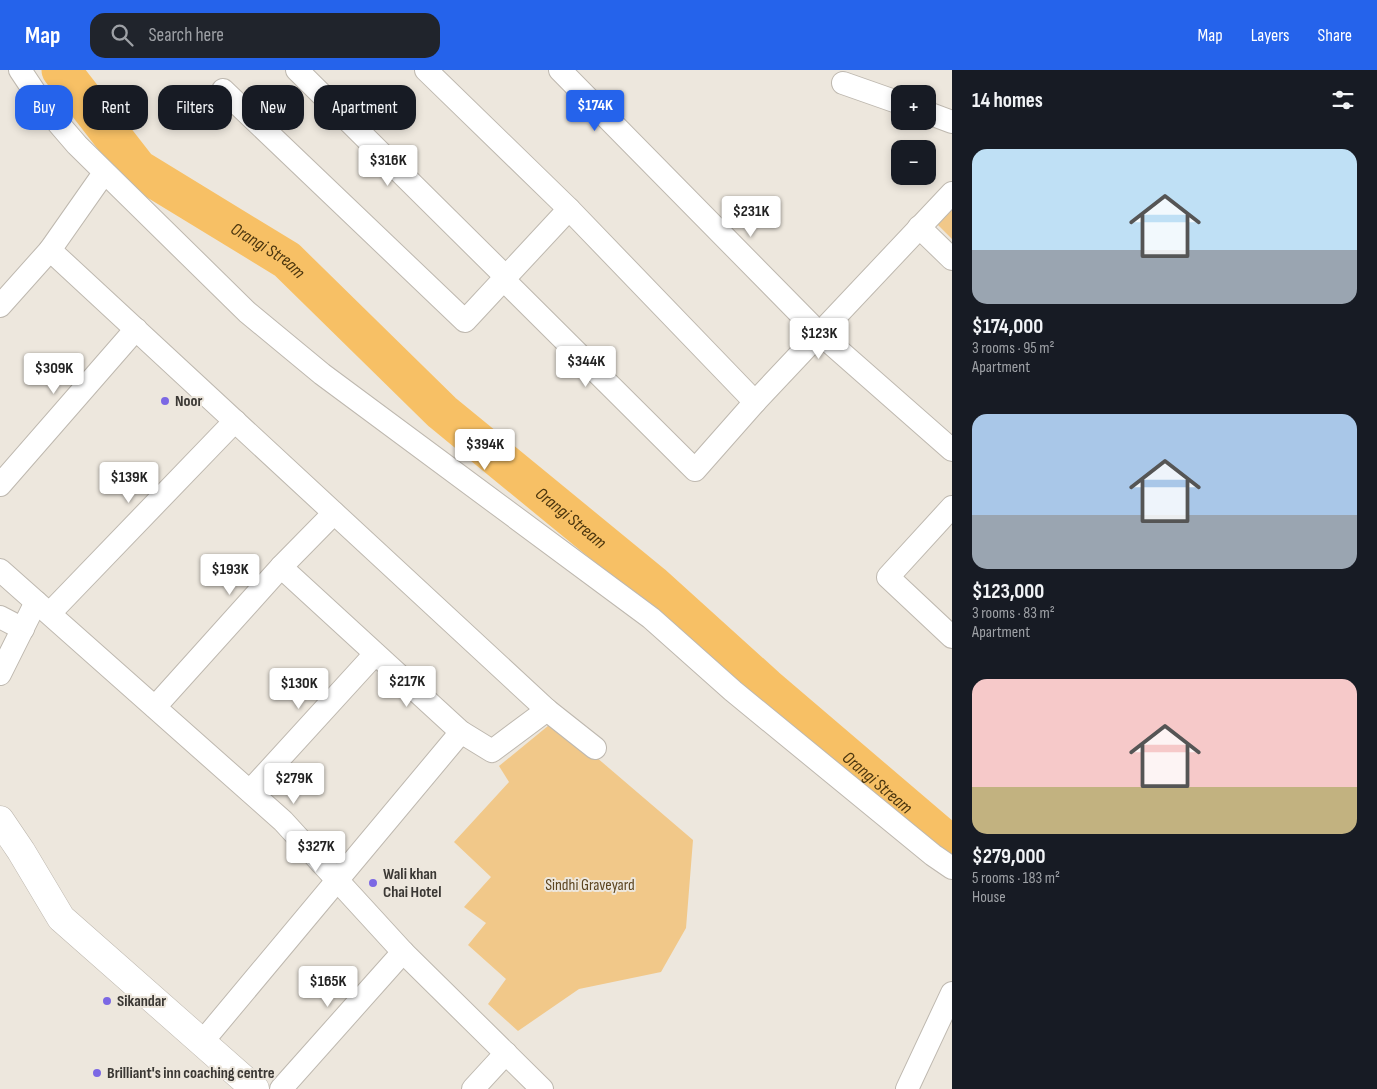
<!DOCTYPE html>
<html lang="en">
<head>
<meta charset="utf-8">
<style>
  body { margin:0; font-family:"Sofia Sans Condensed",sans-serif; background:#20242c; color:#f1f3f6; height:100vh; display:flex; flex-direction:column; font-size:19px; white-space:nowrap }
  * { box-sizing:border-box; margin:0 }
  p { font-size:16px; color:#9ea1a6 }
  .icon { flex:none; width:28px; height:28px; fill:none; stroke:currentColor; stroke-width:2; stroke-linecap:round; stroke-linejoin:round }
  .map { position:relative; flex:1; overflow:hidden }
  .side { display:flex; flex-direction:column; background:#171b24; width:425px }
  .side>* { flex:none }
  .guide { position:absolute; left:15px; top:15px; width:475px; height:45px; display:flex; gap:10px }
  .buttons { position:absolute; left:891px; top:15px; display:grid; gap:10px }
  .buttons a { display:grid; place-items:center; width:45px; height:45px; border-radius:10px; background:#171b24; box-shadow:0 2px 8px #0003; font-size:25px }
  .price { position:absolute; translate:-50% -42px; padding:0 11px; border-radius:5px; background:#fff; color:#222; font-size:16px; line-height:32px; filter:drop-shadow(0 1px 2px #0008) }
  .price::after { content:''; position:absolute; left:50%; top:30px; width:15px; height:11px; margin-left:-8px; background:inherit; clip-path:polygon(0 0,100% 0,50% 100%) }
  .price.selected { background:#2563eb; color:#fff }
  ul { padding:0; list-style:none }
  li { display:grid; align-content:center; gap:10px; height:265px; padding:0 20px }
  li span { display:grid; place-items:center; height:155px; border-radius:15px; color:#555 }
  li>.icon { margin-inline-start:auto }
  span .icon { width:90px; height:90px; fill:#fffc; stroke-width:1 }
  li b { font-size:21px }
  h2 { display:flex; justify-content:space-between; align-items:center; height:60px; padding:0 20px; font-size:21px }
  .pill { padding:0 18px; border-radius:15px; background:#171b24; box-shadow:0 2px 8px #0003; font-size:18px; line-height:45px }
  .pill.selected { background:#2563eb; color:#fff }
  header { display:flex; align-items:center; gap:30px; box-sizing:border-box; height:70px; padding:0 25px; background:#2563eb; color:#fff }
  header strong { font-size:24px }
  nav { display:flex; gap:28px; margin-inline-start:auto; font-size:18px }
  .search { width:350px; height:45px; background:#20242c; display:flex; align-items:center; gap:12px; box-sizing:border-box; padding:0 18px; border-radius:15px; color:#9ea1a6; font-size:19px }
  main { display:flex; flex:1; min-height:0 }
  .map>svg:first-child { display:block }
  .green { fill:#f1c889 }
  .lines { fill:none; stroke-linecap:round; stroke-linejoin:round }
  .river { stroke:#f7c065; stroke-width:39 }
  .street-casing { stroke:#beb8af; stroke-width:24 }
  .secondary-casing { stroke:#beb8af; stroke-width:29 }
  .street { stroke:#fff; stroke-width:22 }
  .secondary { stroke:#fff; stroke-width:28 }
  .poi-dot { fill:#7c68e4; stroke:#ede7dd; stroke-width:2 }
  .labels { text-anchor:middle; dominant-baseline:central; stroke-width:4; stroke-linejoin:round; paint-order:stroke }
  .poi-label { font-size:16px; font-weight:bold; fill:#3b3834; stroke:#ede7dd; text-anchor:start }
  .park-label { font-size:16px; fill:#5c4520; stroke:#ede7dd }
  .water-label { font-size:18px; font-style:italic; fill:#4c360e; stroke:#ede7dd }
</style>
</head>
<body>
<header>
<strong>Map</strong>
<div class="search"><svg class="icon" aria-label="search" viewBox="0 0 24 24"><circle cx="10" cy="10" r="6"/><path d="M15 15l6 6"/></svg>Search here</div>
<nav><a>Map</a><a>Layers</a><a>Share</a></nav>
</header>
<main>
<div class="map">
<svg width="952" height="1019" viewBox="0 0 952 1019">
  <rect width="100%" height="100%" fill="#ede7dd"/>
  <g class="green">
    <path d="M952,132V169L935,152Z"/>
    <path d="M554,651L693,770L686,858L661,902L579,919L518,961L488,934L506,909L468,875L486,853L464,837L491,807L454,772L509,712L499,696Z"/>
  </g>
  <g class="lines">
    <path class="river" id="s1" d="M61,0L138,99L287,190L442,342L652,514L766,617L952,776"/>
    <defs>
      <g id="street">
        <path d="M20,0L46,39L77,75L247,242L322,304L651,548L733,621L933,785L952,798"/>
        <path d="M297,0L506,207"/>
        <path d="M426,0L569,139L755,332"/>
        <path d="M560,0L819,263L952,380"/>
        <path d="M843,13L900,33"/>
        <path d="M223,20L465,251L569,139"/>
        <path d="M928,43L952,52"/>
        <path d="M919,157L952,189"/>
        <path d="M50,180L547,640L595,678"/>
        <path d="M504,210L695,400L755,332L952,123"/>
        <path d="M0,236L50,180L104,103"/>
        <path d="M0,415L136,259"/>
        <path d="M952,437L888,507L952,567"/>
        <path d="M281,497L461,662L492,681L547,640"/>
        <path d="M0,500L283,751L403,882L542,1019"/>
        <path d="M50,543L235,351"/>
        <path d="M0,547L23,559"/>
        <path d="M0,604L36,532"/>
        <path d="M155,637L281,497L334,443"/>
        <path d="M250,721L375,584"/>
        <path d="M203,971L461,662"/>
        <path d="M281,1019L403,882"/>
        <path d="M473,1019L506,983"/>
        <path d="M907,1019L952,923"/>
      </g>
      <path id="secondary" d="M0,750L21,781L61,848L255,1019"/>
    </defs>
    <use href="#street" class="street-casing"/>
    <use href="#secondary" class="secondary-casing"/>
    <use href="#street" class="street"/>
    <use href="#secondary" class="secondary"/>
  </g>
  <g class="poi-dot">
    <circle cx="165" cy="331" r="5"/>
    <circle cx="373" cy="813" r="5"/>
    <circle cx="107" cy="931" r="5"/>
    <circle cx="97" cy="1003" r="5"/>
  </g>
  <g class="labels">
    <g class="poi-label">
      <text x="175" y="331">Noor</text>
      <text x="383" y="804">Wali khan<tspan x="383" dy="18">Chai Hotel</tspan></text>
      <text x="117" y="931">Sikandar</text>
      <text x="107" y="1003">Brilliant's inn coaching centre</text>
    </g>
    <g class="park-label">
      <text x="590" y="815">Sindhi Graveyard</text>
    </g>
    <g class="water-label">
      <text stroke="none"><textPath href="#s1" startOffset="279">Orangi Stream</textPath></text>
      <text stroke="none"><textPath href="#s1" startOffset="684">Orangi Stream</textPath></text>
      <text stroke="none"><textPath href="#s1" startOffset="1089">Orangi Stream</textPath></text>
    </g>
  </g>
</svg>
<div class="buttons">
<a>+</a>
<a>−</a>
</div>
<b class="price selected" style="left:595px;top:62px">$174K</b>
<b class="price" style="left:388px;top:117px">$316K</b>
<b class="price" style="left:751px;top:168px">$231K</b>
<b class="price" style="left:819px;top:290px">$123K</b>
<b class="price" style="left:586px;top:318px">$344K</b>
<b class="price" style="left:54px;top:325px">$309K</b>
<b class="price" style="left:485px;top:401px">$394K</b>
<b class="price" style="left:129px;top:434px">$139K</b>
<b class="price" style="left:230px;top:526px">$193K</b>
<b class="price" style="left:407px;top:638px">$217K</b>
<b class="price" style="left:299px;top:640px">$130K</b>
<b class="price" style="left:294px;top:735px">$279K</b>
<b class="price" style="left:316px;top:803px">$327K</b>
<b class="price" style="left:328px;top:938px">$165K</b>
<div class="guide">
<a class="pill selected">Buy</a>
<a class="pill">Rent</a>
<a class="pill">Filters</a>
<a class="pill">New</a>
<a class="pill">Apartment</a>
</div>
</div>
<section class="side">
<h2>14 homes<svg class="icon" aria-label="filters" viewBox="0 0 24 24"><path d="M4 7h16M4 17h16"/><circle cx="9" cy="7" r="2"/><circle cx="15" cy="17" r="2"/></svg></h2>
<ul>
<li><span style="background:linear-gradient(#bfe0f5 65%,#9aa5b1 0)"><svg class="icon" aria-label="home" viewBox="0 0 24 24"><path d="M3 11l9-7 9 7M6 9v11h12V9"/></svg></span><div><b>$174,000</b><p>3 rooms · 95 m²</p><p>Apartment</p></div></li>
<li><span style="background:linear-gradient(#a9c7e8 65%,#9aa5b1 0)"><svg class="icon" aria-label="home" viewBox="0 0 24 24"><path d="M3 11l9-7 9 7M6 9v11h12V9"/></svg></span><div><b>$123,000</b><p>3 rooms · 83 m²</p><p>Apartment</p></div></li>
<li><span style="background:linear-gradient(#f6c9c9 70%,#c2b280 0)"><svg class="icon" aria-label="home" viewBox="0 0 24 24"><path d="M3 11l9-7 9 7M6 9v11h12V9"/></svg></span><div><b>$279,000</b><p>5 rooms · 183 m²</p><p>House</p></div></li>
</ul>
</section>
</main>
</body>
</html>
